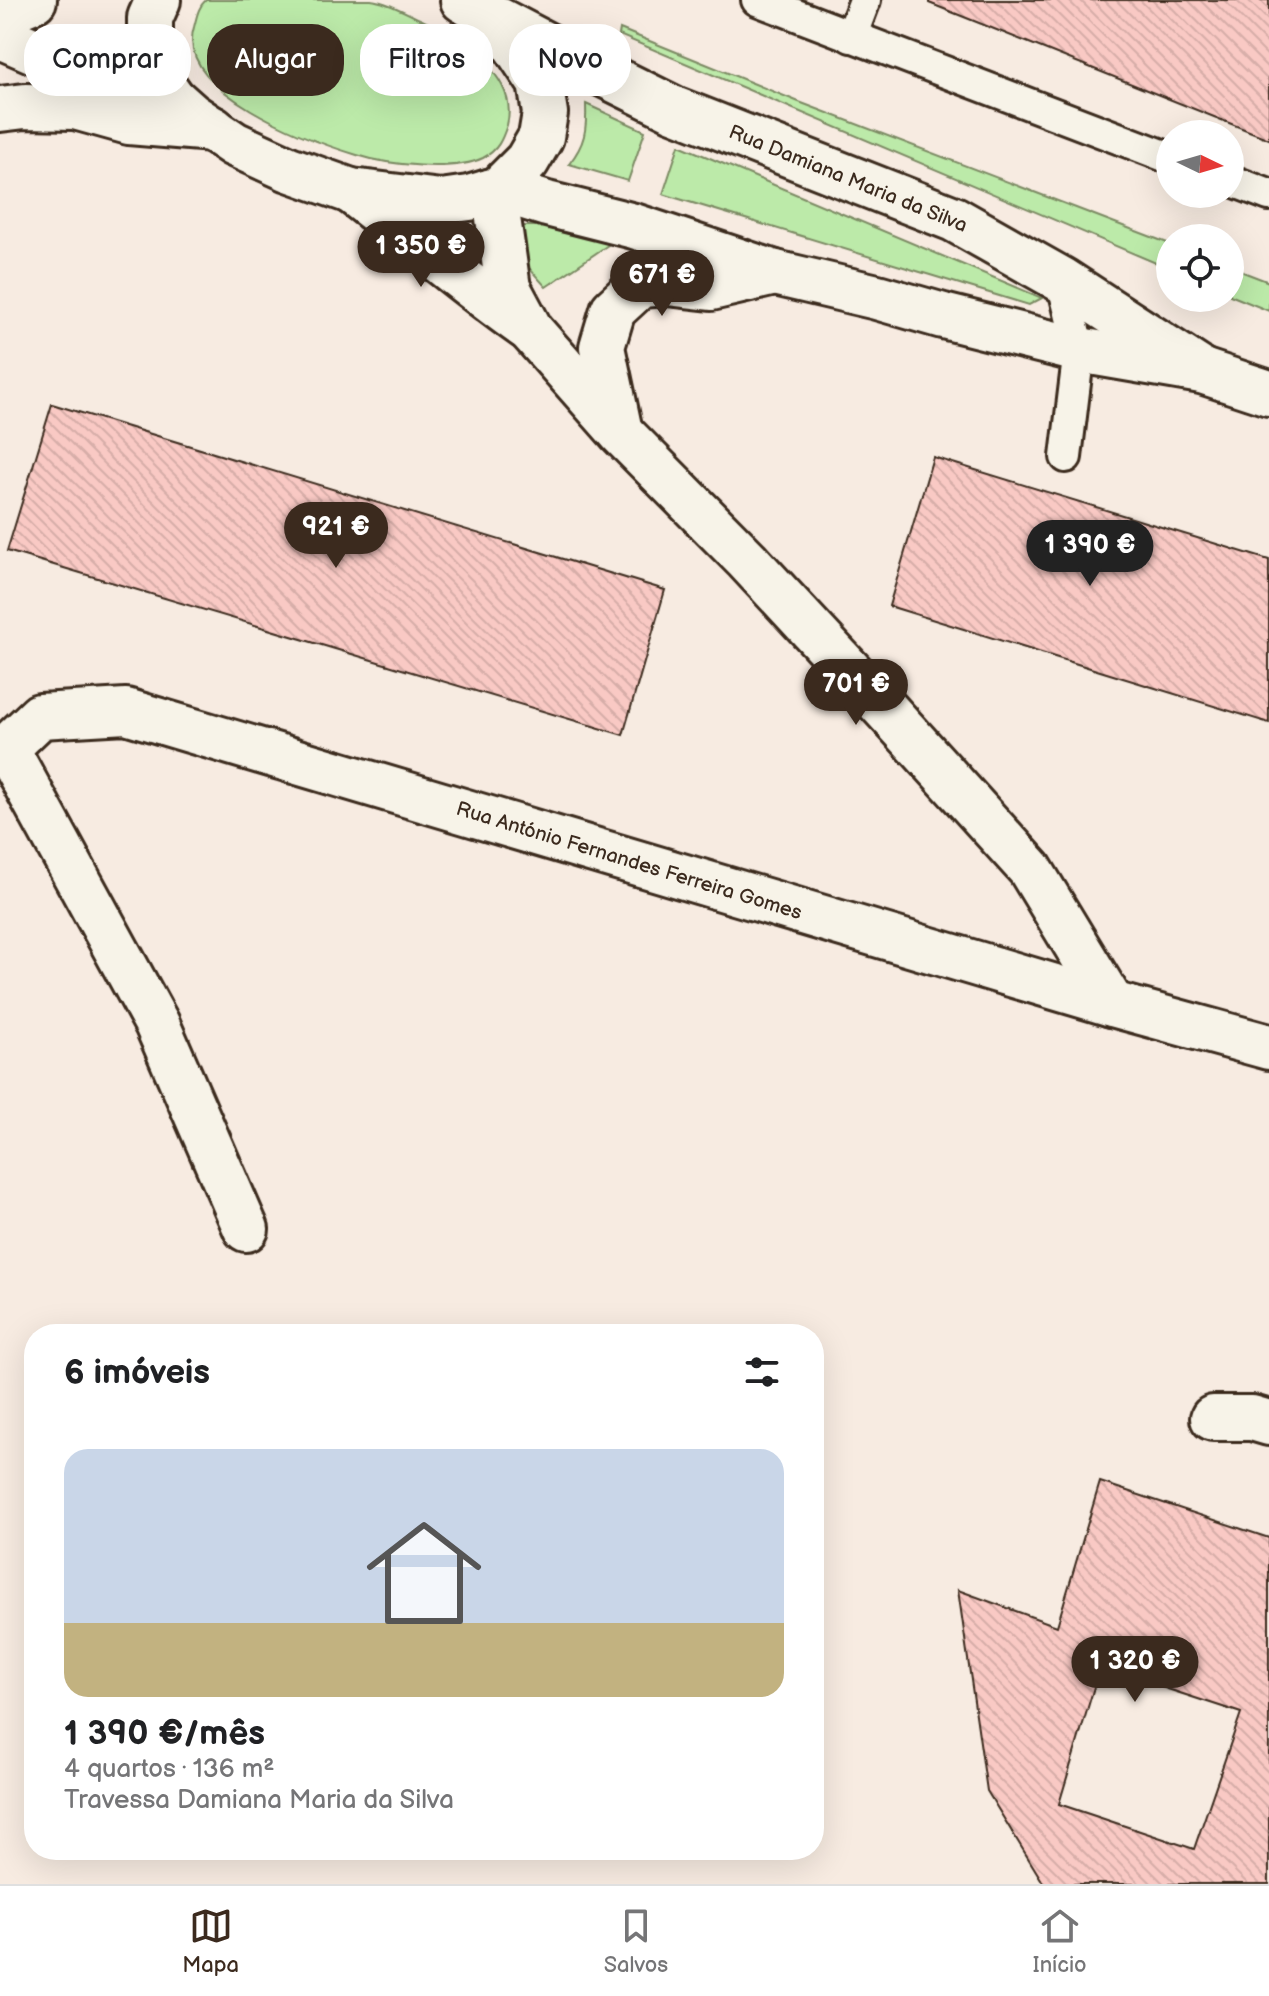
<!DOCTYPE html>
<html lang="pt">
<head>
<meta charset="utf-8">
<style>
  body { margin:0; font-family:"Balsamiq Sans",sans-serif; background:#f6f6f6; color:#202124; height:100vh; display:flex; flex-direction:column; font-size:30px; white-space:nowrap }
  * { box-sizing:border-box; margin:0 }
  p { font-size:26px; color:#757577 }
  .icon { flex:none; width:44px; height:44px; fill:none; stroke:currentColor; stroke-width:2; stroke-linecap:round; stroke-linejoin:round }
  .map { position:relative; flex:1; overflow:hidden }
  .sheet { position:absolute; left:24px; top:1324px; width:800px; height:536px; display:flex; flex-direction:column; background:#fff; border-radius:32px; box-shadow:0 8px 32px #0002 }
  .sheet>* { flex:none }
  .hud { position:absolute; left:24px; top:24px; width:800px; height:72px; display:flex; gap:16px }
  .needle { width:52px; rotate:95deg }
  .controls { position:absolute; left:1156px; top:120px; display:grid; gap:16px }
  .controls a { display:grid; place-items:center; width:88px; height:88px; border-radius:50%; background:#fff; box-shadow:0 8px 32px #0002; font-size:40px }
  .price { position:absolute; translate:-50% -68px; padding:0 18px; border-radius:28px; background:#3b2a1e; color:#fff; font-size:26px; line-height:52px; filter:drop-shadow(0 2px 4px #0008) }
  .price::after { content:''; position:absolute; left:50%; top:48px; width:24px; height:18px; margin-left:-12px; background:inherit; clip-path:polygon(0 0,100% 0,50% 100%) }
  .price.on { background:#222; color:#fff }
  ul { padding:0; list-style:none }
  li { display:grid; align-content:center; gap:16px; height:424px; padding:0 40px }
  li+li { border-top:2px solid #e0e0e0 }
  li span { display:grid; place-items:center; height:248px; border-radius:24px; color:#555 }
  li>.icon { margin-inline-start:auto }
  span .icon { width:144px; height:144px; fill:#fffc; stroke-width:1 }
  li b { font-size:34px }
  h2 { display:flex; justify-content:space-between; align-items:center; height:96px; padding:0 40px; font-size:34px }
  .chip { padding:0 28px; border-radius:32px; background:#fff; box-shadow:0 8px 32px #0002; font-size:28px; line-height:72px }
  .chip.on { background:#3b2a1e; color:#fff }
  .tab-bar { display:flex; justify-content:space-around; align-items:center; height:112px; border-top:2px solid #e0e0e0; background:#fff; font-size:22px; color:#757577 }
  .tab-bar a { display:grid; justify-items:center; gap:4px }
  .tab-bar .on { color:#3b2a1e }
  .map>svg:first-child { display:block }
  .grass { fill:#bceaa9; stroke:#7c8a64; stroke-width:2 }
  .building { fill:url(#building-back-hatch); stroke:#3b2a1e; stroke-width:2; fill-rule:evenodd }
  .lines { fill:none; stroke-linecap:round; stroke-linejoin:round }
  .lane-casing { stroke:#3b2a1e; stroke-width:36 }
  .street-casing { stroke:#3b2a1e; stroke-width:50 }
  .primary-casing { stroke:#3b2a1e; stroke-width:50 }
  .lane { stroke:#f7f3e8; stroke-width:30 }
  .street { stroke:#f7f3e8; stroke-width:44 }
  .primary { stroke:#f7f3e8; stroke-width:44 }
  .labels { text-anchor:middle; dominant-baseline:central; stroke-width:8; stroke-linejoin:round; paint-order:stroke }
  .street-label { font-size:20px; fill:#3b2a1e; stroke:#f7f3e8 }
</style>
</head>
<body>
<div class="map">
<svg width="1269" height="1884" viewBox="0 0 1269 1884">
  <defs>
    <pattern id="building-back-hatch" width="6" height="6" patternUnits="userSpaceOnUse" patternTransform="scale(2)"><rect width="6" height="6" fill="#f9c9c4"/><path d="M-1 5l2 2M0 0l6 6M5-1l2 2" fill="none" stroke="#d6ada8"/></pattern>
  </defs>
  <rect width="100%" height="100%" fill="#f7ebe1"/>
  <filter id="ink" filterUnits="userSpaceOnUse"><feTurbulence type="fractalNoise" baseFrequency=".0125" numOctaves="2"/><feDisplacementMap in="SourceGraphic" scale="16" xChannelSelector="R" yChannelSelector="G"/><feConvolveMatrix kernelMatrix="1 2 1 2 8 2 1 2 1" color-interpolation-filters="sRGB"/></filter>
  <g filter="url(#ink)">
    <g class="grass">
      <path d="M206,0C245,0 284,0 322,0C338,0 355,0 371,0C388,2 406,13 422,20C459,38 520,76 507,125C502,140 498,150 483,158C453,172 388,165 357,155C311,141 174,91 194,27C197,16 198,7 206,0Z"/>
      <path d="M620,29L799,102L1170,244V269L619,35Z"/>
      <path d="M586,104L645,131L628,181L569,164C585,144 587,130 586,104Z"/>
      <path d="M679,145L1042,298L1029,305L663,194Z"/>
      <path d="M521,226H551L611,243L546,287L528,267L520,249Z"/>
      <path d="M1230,267L1269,282V311L1230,295Z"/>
    </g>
    <g class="building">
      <path d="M929,0H1269V139L929,3Z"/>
      <path d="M52,404L665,590L623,735L7,551Z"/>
      <path d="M933,457L1269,560V723L889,606Z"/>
      <path d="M1100,1482L1269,1538V1884H1044L987,1791L958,1590L1057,1626ZM1100,1667L1241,1713L1194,1849L1059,1804Z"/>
    </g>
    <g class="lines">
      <defs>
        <g id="lane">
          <path d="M757,0L1170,158"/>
          <path d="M851,37L865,0"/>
          <path d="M1230,180L1269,195"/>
          <path d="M1062,280L1079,350L1066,457"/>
        </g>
        <g id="street">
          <path d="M0,14L34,0"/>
          <path d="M0,109L25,106L75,107L129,122L213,129"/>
          <path d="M351,191C410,236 466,285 526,327"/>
          <path d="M489,192L497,211L508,288L531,331L621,433L747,560L888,712L1030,869L1112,1004"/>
          <path d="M619,427L602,347L613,310L640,285L667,283L711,288L775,273"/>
          <path d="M6,748L157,1024L246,1229"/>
          <path d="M0,754L40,716L126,711L1112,1004L1269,1047"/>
          <path d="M1213,1418H1252L1269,1423"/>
        </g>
        <g id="primary">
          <path d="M158,0L150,18V53L159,79L173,99L191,115L234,144L289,169L351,191L441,202L469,198L499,189L527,161L541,137L545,113L540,83L512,41L497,27"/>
          <path d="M463,0L481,11L569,57L674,109L954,219L1062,280L1202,371"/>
          <path d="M0,36L111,84L173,99"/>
          <path d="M499,189L547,204L634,226L775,273L877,297L943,316L1079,350L1202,371L1269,393"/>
        </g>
      </defs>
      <use href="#lane" class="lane-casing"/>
      <use href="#street" class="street-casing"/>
      <use href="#primary" class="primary-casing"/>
      <use href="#lane" class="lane"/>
      <use href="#street" class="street"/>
      <use href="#primary" class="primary"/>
    </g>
  </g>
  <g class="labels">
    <g class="street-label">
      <text transform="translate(848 179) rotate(22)">Rua Damiana Maria da Silva</text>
      <text transform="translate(629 861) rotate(17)">Rua António Fernandes Ferreira Gomes</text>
    </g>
  </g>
</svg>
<div class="controls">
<a><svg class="needle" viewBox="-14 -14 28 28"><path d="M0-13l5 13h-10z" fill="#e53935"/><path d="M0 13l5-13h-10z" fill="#757577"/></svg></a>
<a><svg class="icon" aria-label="locate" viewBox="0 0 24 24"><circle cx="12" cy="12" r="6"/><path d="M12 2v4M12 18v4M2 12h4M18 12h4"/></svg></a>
</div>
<b class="price" style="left:421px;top:289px">1 350 €</b>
<b class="price" style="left:662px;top:318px">671 €</b>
<b class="price" style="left:336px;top:570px">921 €</b>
<b class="price on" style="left:1090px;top:588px">1 390 €</b>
<b class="price" style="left:856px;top:727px">701 €</b>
<b class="price" style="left:1135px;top:1704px">1 320 €</b>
<div class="hud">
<a class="chip">Comprar</a>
<a class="chip on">Alugar</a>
<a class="chip">Filtros</a>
<a class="chip">Novo</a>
</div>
<section class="sheet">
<h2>6 imóveis<svg class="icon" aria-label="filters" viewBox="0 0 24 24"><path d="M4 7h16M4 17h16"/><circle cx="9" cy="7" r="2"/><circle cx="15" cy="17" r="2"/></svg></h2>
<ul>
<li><span style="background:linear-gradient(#c9d6e8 70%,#c2b280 0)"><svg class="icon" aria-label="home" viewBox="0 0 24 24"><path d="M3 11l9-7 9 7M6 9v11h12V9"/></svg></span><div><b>1 390 €/mês</b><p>4 quartos · 136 m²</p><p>Travessa Damiana Maria da Silva</p></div></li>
</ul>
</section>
</div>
<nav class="tab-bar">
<a class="on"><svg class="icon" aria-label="map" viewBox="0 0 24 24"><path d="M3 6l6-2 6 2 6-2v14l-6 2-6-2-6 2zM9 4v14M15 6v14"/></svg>Mapa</a>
<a><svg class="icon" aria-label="saved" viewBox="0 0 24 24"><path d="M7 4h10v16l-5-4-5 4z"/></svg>Salvos</a>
<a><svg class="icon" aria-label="home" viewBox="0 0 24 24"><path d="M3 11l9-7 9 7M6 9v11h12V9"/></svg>Início</a>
</nav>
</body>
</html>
